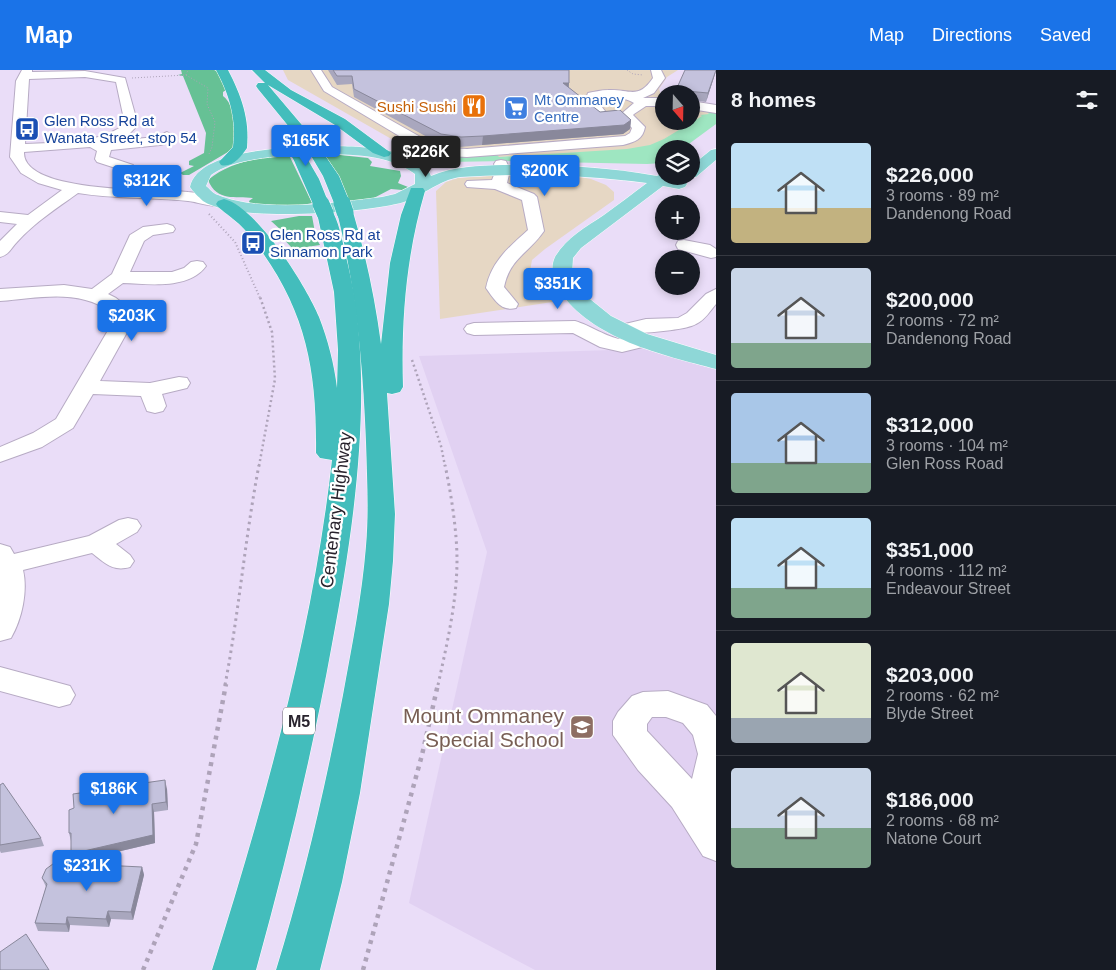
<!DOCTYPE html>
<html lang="en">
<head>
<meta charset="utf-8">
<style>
  body { margin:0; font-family:Helvetica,sans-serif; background:#20242c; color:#f1f3f6; height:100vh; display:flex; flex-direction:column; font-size:19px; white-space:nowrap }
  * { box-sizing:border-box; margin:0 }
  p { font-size:16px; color:#9ea1a6 }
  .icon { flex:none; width:28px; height:28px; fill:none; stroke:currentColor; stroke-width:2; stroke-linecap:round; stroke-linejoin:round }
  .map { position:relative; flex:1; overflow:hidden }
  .side { display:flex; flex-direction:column; background:#171b24; width:400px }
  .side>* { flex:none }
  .needle { width:32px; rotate:160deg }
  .buttons { position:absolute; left:655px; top:15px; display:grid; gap:10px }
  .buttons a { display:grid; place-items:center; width:45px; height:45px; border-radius:50%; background:#171b24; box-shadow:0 2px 8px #0003; font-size:25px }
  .price { position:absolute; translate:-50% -42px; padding:0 11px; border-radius:5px; background:#1a73e8; color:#fff; font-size:16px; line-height:32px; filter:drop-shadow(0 1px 2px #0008) }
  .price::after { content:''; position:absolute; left:50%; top:30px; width:15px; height:11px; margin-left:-8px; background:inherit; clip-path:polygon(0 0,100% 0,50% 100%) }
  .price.active { background:#222; color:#fff }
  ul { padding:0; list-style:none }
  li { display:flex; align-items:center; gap:15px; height:125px; padding:0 15px }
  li+li { border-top:1px solid #363941 }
  li span { display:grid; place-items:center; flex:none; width:140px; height:100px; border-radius:5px; color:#555 }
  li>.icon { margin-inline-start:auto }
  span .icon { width:60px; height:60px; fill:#fffc; stroke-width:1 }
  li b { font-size:21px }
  h2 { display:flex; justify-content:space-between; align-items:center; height:60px; padding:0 15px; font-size:21px }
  header { display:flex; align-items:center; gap:30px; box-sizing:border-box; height:70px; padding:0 25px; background:#1a73e8; color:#fff }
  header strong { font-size:24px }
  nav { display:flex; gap:28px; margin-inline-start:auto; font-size:18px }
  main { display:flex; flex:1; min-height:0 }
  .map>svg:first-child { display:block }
  .commercial { fill:#e6d7c4 }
  .built { fill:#e1d1f2 }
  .green { fill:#9ee6c1 }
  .forest { fill:#66c195 }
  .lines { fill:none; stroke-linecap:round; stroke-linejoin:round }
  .minor-casing { stroke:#b7abc4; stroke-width:2 }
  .major-casing { stroke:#fff; stroke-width:1 }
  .highway-casing { stroke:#fff; stroke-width:1 }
  .path-far4 { stroke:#aea3b9; stroke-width:1; stroke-dasharray:1 2; stroke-linecap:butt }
  .path-far3 { stroke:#aea3b9; stroke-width:2; stroke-dasharray:1 2.5; stroke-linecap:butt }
  .path-far2 { stroke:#aea3b9; stroke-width:2.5; stroke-dasharray:2 3; stroke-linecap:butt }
  .path-far1 { stroke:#aea3b9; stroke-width:3; stroke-dasharray:2.5 4; stroke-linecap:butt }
  .path { stroke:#aea3b9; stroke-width:4.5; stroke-dasharray:4 5; stroke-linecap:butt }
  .minor { fill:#fff; fill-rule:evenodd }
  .major { fill:#8ed7d7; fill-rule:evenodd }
  .highway { fill:#43bdbc; fill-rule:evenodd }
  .highway-bridge-far1-casing { stroke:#fff; stroke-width:14; stroke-linecap:butt }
  .highway-bridge-casing { stroke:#fff; stroke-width:18; stroke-linecap:butt }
  .highway-bridge-far1 { stroke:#43bdbc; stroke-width:13 }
  .highway-bridge { stroke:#43bdbc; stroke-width:17 }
  .wall { fill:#a9a7be }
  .shaded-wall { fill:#89889b }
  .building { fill:#c4c2dd; stroke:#89889b }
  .labels { text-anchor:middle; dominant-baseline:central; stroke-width:4.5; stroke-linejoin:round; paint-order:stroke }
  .far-shop-label { font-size:15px; fill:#366cbe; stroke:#fff; text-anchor:start }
  .far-food-label { font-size:15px; fill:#c56008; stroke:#fff; text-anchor:end }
  .far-transit-label { font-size:15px; fill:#164399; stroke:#fff; text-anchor:start }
  .shield { fill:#fff; stroke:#68656c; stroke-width:1 }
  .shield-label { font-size:16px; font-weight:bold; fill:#28232d }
  .street-label { font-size:18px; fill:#28232d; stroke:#fff }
  .near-education-label { font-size:21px; fill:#785e54; stroke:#fff; text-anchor:end }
</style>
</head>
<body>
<header>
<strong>Map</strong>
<nav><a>Map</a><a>Directions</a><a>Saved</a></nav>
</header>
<main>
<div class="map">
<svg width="716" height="900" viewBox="0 0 716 900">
  <rect width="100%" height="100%" fill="#eaddf8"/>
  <g class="commercial">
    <path d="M283,0H678L667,7L659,19L661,25L664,27V51H691V38L716,43V54L664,79L456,89L409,79L288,10Z"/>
    <path d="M504,105H570L591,109L606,115L614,122V130L545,179L532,190L530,201L535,212L559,231L440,249L436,121L446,112L458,108Z"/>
  </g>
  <path class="built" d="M644,279L716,300V900H535L409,833L487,482L419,286Z"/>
  <path class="green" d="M705,40L716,43V54L682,79H664V92L662,93L647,94L506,91L448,92L437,87L497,85L499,87L627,79L650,75L664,69L702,46L700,45L709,44Z"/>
  <g class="forest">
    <path d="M181,0H214L219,2L226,20L223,22V26C236,36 238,64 233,79L189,105H183L180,103L194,96L189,95V91L204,83L206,63L183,6L178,5L182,4Z"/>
    <path d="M322,83L368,88L372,92L370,96L400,101L401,106L398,113L408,117L402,120L391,119L370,130L350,133Z"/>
    <path d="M289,85L312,133L298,136L250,134L249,131L253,128C235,126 217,132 208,110C232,90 260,88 289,85Z"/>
    <path d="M299,146H312L316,168L320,175L293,179L278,163L281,160L271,151Z"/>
  </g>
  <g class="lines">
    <defs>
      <g id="minor">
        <path d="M22,0H32V2L85,1L125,8L138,55L127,66L114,71L156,67L167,62L174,66L165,74L160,75L111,80L109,87L133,95L135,98L133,101L128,102L97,92L95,89L97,81L90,77L24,82C22,124 160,119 188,122C200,123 211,126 222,129L225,132L222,135C211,138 199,132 188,131C151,127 114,129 78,123C57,138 34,153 17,172C11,178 9,185 0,187V171L17,154L0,152V142L28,145L62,120L38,113L21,103L10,87L16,11ZM85,7L116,12L125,54C98,75 58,72 25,74L29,9Z"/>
        <path d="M311,0H321L332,17L431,73L448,78L467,79L625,66L630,63L632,58L620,45L634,33C624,27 610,26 597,28V31L609,46L603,50L599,49L587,34L585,31L588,23C594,22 601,20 608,20C630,19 638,30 653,8L651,0H661L665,8L654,23L643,28H664V36H646L634,44L633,45L645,57C643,69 635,72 623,75L467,87L447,86L421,79L324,21Z"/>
        <path d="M691,31L716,35V43L691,39Z"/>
        <path d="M501,90L506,91L510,100L507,113L534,124L537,127L544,161C529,183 510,188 504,217L518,234L516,238C501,242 494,229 486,218C491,192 509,177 528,160L522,130L495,119L467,117L465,114L467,111L492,110L496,100L494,94L496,91Z"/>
        <path d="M167,154L173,156L175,159L173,162L153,165L144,171L130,202H172L184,198L191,192L197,191L203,192L206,196C189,220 148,214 123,213L108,224L116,228L132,241L130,257L100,311L150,313L179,307L187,308L190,313L187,318L162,324L166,336L163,341L155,343L147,341L141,326L93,324L73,358L42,377L0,392V377L33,363L56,349L110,257L112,243C80,218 38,228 0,231V219L64,215L92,219L112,204L130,165L143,157Z"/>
        <path d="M684,170L710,175L716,179V187L711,188L678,179L676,175L678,171Z"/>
        <path d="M716,219V234C710,241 705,250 696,254C687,260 635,265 625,262L622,258L625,254L646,249L678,248L687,243L706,224Z"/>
        <path d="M575,251C589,255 609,268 620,269C631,271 640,264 651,267L654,271L651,275L622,282L600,277L573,263L474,265L467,263L464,259L467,255L474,253Z"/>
        <path d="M128,448L137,450L141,456L137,462L116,474L130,485L134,491L130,497C113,502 105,493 92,483L23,500C28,521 22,549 11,568L0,571V474L10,477L14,484L89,466L119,450Z"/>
        <path d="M0,597L70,616L75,625L70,634L59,637L0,621Z"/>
        <path d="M668,621L707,635L716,646V791L703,786L672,737L638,700L613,665V651L618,642L632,626L643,622ZM652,647H666L683,653L693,665L698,684L692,709L647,661V654Z"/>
      </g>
      <g id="major">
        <path d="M318,76C345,76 420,75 431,106C454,96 478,96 503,95C554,94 606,97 657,106L664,102V106H674L673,108L685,111L687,114L685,117L679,119L663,116L581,178L573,188L572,205L580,221L611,246L647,264L716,285V299C663,285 591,269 559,220C553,210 550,198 555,187C566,168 586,157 604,145C618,135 632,124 647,113C584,105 523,103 460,107C439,110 424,125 404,132C366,143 236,153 203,131C199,127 193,122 190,117C198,79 287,78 318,76ZM318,84C352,85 386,83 415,104V114L395,124L382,127C336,133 261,143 218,125C213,124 210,119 206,116L211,105C237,86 286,86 318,84Z"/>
        <path d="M716,79V90L696,107H686L691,106V96L711,80Z"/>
      </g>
      <g id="highway">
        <path d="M216,0H228C241,25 250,49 247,78C241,87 232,98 221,95L219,92L233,77C237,49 229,24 216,0Z"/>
        <path d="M252,0H265L291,20L345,49L391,83L389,86L384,87L373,83L335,55L268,15L318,74L320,77L318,80L322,81L339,106L350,133L345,137L351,138L353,142C366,186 375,229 381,274L390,193L401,145L411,118H423L425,121C406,186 401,250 403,317L400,322L392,324L387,323L395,444L393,491L389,534L360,723L342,812L320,900H276C304,810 325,718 343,625C352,576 362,526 366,476C369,442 367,407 366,372C363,294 356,218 337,142L342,138L336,136L334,133L323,106L310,84L312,81L308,80L258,19L256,16L258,13H265Z"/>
        <path d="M299,82L304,83L319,109L329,134L327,137H315L313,134L292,86L294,83Z"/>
        <path d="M224,129C257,137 306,216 319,247C328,270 334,294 337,318L338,280L334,222L317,143L319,139H331C340,152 344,180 348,195C376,312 354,458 332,574C312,684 286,792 256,900H212C264,736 313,561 332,390L320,388L316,383C317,299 306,239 254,171C248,163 241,155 233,149C228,144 220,140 216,134L218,131Z"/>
      </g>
    </defs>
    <use href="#minor" class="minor-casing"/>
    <use href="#major" class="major-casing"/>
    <use href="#highway" class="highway-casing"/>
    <g class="path-far4">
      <path d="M627,0L633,4L643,5"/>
      <path d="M186,5L208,18L207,34L215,52L212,77L209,84"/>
      <path d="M132,8L186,5L188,0"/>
    </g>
    <path class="path-far3" d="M209,144L235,172L260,228"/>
    <g class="path-far2">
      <path d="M412,290L441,376L445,396"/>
      <path d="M259,396L275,309L272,262L260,227"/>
    </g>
    <g class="path-far1">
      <path d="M225,615C239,542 245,468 259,395"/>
      <path d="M438,615C447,574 457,531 457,490C457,461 451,423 445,395"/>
    </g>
    <g class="path">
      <path d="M143,900L196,774L226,614"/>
      <path d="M363,900L422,685L438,614"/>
    </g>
    <use href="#minor" class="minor"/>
    <use href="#major" class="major"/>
    <use href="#highway" class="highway"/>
    <defs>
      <path id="highway-bridge-far1" d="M294,78L299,86"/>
      <g id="highway-bridge">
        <path d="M342,133L345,142"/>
        <path d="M321,134L325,143"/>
      </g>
    </defs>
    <use href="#highway-bridge-far1" class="highway-bridge-far1-casing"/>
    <use href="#highway-bridge" class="highway-bridge-casing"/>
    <use href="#highway-bridge-far1" class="highway-bridge-far1"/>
    <use href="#highway-bridge" class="highway-bridge"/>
  </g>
  <g class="wall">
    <path d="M328,0H569V18L600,42L631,50L630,59L623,64L482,75L460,77L440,74L354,27L352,14L337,15Z"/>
    <path d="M716,0L706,32L691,30V24H676V20Z"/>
    <path d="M144,713L167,719L168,740L154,742L155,773L74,792L71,771L69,763L74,738L128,716Z"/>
    <path d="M0,715L41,768L44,776L1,783L0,781Z"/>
    <path d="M142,797L144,805L133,850L111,849L109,857L70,855L69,862L38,861L35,853L46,817L42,808L62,799Z"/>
  </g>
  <g class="shaded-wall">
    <path d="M716,0V1L706,32L708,23Z"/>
    <path d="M563,13H569L568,21Z"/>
    <path d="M631,50L630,59L623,64L482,75L483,66Z"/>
    <path d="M165,710L167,719L168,740L166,732Z"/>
    <path d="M152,734L154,742L155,773L74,792L71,784Z"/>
    <path d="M142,797L144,805L133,850L131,842Z"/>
    <path d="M108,841L111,849L109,857L106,849Z"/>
    <path d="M67,847L70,855L69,862L66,854Z"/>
  </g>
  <g class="building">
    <path d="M333,0H569V13H563L600,42L620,40L631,50L624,55L483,66L461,67L441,64L354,19L352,6H337Z"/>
    <path d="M685,0H716L708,23L676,20Z"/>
    <path d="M165,710L166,732L152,734L153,765L71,784V763H69V740L74,738L73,724L128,716V714L144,712V713Z"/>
    <path d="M3,713L41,768L0,775V715Z"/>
    <path d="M57,791L62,799V793L142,797L131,842L108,841L106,849L67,847L66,854L35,853L47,814L42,808L46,799Z"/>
    <path d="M26,864L49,900H0V882Z"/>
  </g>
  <defs>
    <symbol id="restaurant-square" viewBox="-11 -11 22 22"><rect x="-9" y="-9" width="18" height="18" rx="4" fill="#e8710a" stroke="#fff"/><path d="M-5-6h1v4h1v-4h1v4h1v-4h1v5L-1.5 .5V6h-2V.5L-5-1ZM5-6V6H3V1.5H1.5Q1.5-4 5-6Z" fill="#fff"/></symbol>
    <symbol id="supermarket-square" viewBox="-11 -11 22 22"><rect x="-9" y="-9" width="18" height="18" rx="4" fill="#3f7fe0" stroke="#fff"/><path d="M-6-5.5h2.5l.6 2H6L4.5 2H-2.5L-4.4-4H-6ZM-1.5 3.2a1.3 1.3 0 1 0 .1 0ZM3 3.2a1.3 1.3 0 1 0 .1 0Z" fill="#fff"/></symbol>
    <symbol id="bus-square" viewBox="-11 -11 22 22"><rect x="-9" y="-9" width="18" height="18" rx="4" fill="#1a4fb4" stroke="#fff"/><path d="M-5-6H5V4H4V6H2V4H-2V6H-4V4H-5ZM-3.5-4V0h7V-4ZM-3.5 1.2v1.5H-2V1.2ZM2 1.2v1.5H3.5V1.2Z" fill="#fff"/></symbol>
    <symbol id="school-square" viewBox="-11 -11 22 22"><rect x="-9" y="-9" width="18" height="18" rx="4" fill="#8d6e63" stroke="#fff"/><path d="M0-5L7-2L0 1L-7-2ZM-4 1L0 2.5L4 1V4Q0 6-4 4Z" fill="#fff"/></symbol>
  </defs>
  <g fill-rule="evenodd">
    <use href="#restaurant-square" x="460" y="22" width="28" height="28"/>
    <use href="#supermarket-square" x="502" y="24" width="28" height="28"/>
    <use href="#bus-square" x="13" y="45" width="28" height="28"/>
    <use href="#bus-square" x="239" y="159" width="28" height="28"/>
    <use href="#school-square" x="568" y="643" width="28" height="28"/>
  </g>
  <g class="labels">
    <g class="far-shop-label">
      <text x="534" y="29">Mt Ommaney<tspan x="534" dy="17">Centre</tspan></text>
    </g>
    <g class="far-food-label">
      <text x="456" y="36">Sushi Sushi</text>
    </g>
    <g class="far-transit-label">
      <text x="44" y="50">Glen Ross Rd at<tspan x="44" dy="17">Wanata Street, stop 54</tspan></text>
      <text x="270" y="164">Glen Ross Rd at<tspan x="270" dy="17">Sinnamon Park</tspan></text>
    </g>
    <rect class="shield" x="283" y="637.5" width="32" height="27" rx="4"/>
    <g class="shield-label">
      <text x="299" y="651">M5</text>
    </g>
    <g class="street-label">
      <text transform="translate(336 440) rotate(-83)">Centenary Highway</text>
    </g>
    <g class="near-education-label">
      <text x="564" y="645">Mount Ommaney<tspan x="564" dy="24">Special School</tspan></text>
    </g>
  </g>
</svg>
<div class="buttons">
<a><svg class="needle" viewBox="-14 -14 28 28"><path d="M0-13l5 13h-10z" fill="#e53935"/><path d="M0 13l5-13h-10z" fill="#9ea1a6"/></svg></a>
<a><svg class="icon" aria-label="layers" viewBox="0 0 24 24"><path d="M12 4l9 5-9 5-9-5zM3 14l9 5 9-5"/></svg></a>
<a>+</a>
<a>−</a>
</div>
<b class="price" style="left:306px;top:97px">$165K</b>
<b class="price active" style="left:426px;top:108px">$226K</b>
<b class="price" style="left:545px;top:127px">$200K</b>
<b class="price" style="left:147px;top:137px">$312K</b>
<b class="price" style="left:558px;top:240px">$351K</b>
<b class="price" style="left:132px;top:272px">$203K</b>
<b class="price" style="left:114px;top:745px">$186K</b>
<b class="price" style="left:87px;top:822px">$231K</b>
</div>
<section class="side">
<h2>8 homes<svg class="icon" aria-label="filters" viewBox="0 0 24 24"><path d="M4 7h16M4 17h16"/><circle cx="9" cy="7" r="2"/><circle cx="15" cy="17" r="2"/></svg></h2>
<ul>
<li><span style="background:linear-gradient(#bfe0f5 65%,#c2b280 0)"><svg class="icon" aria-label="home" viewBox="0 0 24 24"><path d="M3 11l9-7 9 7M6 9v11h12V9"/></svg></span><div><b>$226,000</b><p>3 rooms · 89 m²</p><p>Dandenong Road</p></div></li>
<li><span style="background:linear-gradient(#c9d6e8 75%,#7fa58c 0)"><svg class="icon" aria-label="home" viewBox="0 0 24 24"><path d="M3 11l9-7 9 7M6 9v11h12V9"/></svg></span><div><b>$200,000</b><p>2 rooms · 72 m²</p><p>Dandenong Road</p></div></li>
<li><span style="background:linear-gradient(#a9c7e8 70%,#7fa58c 0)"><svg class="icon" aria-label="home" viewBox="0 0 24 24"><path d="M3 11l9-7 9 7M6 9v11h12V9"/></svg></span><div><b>$312,000</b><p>3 rooms · 104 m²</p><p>Glen Ross Road</p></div></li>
<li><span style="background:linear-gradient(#bfe0f5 70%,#7fa58c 0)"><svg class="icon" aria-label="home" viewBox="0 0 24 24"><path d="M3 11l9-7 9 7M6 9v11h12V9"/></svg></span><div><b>$351,000</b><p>4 rooms · 112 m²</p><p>Endeavour Street</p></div></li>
<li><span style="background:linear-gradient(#dfe7d0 75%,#9aa5b1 0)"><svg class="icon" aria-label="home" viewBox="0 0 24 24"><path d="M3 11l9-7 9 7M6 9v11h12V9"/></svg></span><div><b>$203,000</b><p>2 rooms · 62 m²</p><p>Blyde Street</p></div></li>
<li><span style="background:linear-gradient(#c9d6e8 60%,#7fa58c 0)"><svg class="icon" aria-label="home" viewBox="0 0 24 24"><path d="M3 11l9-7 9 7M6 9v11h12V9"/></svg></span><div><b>$186,000</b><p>2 rooms · 68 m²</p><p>Natone Court</p></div></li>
</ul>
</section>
</main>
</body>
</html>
